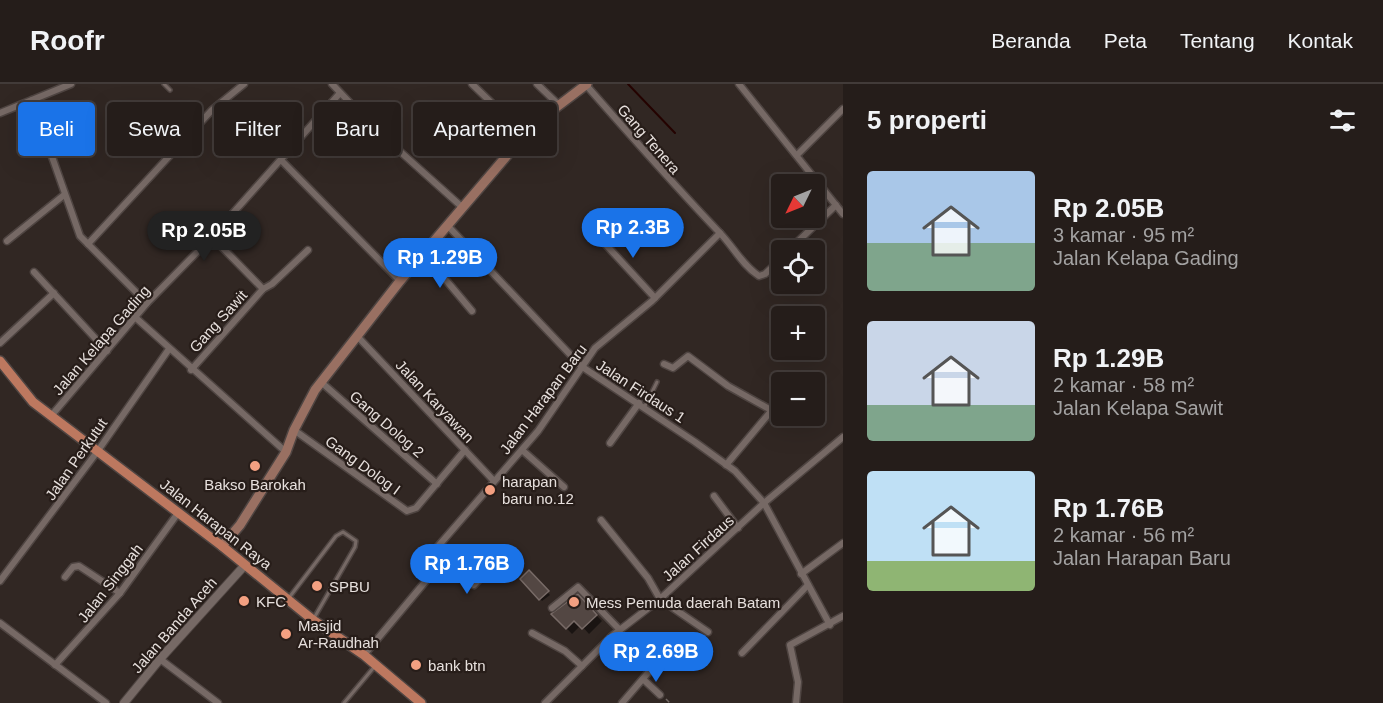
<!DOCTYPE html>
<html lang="id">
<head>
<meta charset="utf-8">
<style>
  body { margin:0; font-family:Arial,sans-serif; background:#2d2623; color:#f1f3f6; height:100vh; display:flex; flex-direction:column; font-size:22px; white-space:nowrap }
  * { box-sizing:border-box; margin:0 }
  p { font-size:20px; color:#a3a2a2 }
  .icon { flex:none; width:33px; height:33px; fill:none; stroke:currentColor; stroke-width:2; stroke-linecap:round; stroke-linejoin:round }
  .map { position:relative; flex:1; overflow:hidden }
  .drawer { display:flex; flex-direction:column; background:#251d1a; width:540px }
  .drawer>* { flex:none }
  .banner { position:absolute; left:18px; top:18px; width:570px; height:54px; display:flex; gap:12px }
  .needle { width:39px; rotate:227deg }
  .fabs { position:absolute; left:771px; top:90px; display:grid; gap:12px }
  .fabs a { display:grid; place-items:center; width:54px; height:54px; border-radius:6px; background:#251d1a; box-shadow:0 6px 24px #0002,0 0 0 2px #423b39; font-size:30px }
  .price { position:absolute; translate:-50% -51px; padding:0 14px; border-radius:21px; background:#1a73e8; color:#fff; font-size:20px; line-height:39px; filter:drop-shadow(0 2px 3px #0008) }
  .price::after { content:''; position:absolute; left:50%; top:36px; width:18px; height:14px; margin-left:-9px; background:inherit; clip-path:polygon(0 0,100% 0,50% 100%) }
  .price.current { background:#222; color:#fff }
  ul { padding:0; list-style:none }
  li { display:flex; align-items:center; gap:18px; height:150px; padding:0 24px }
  li span { display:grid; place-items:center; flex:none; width:168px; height:120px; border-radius:6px; color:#555 }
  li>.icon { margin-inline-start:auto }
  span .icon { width:72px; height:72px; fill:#fffc; stroke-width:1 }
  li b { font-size:26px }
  h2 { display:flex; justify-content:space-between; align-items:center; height:72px; padding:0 24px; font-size:26px }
  .pill { padding:0 21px; border-radius:6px; background:#251d1a; box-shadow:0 6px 24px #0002,0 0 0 2px #423b39; font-size:21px; line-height:54px }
  .pill.current { background:#1a73e8; color:#fff }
  header { display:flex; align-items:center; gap:36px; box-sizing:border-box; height:84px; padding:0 30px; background:#251d1a; border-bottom:2px solid #423b39 }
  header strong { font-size:28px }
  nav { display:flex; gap:33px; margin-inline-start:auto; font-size:21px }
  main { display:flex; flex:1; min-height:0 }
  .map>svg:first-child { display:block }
  .shadow { fill:#0007 }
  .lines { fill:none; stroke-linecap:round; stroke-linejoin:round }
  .stream { stroke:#240200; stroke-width:2 }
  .building { fill:#534743; stroke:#786b67; stroke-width:1.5 }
  .service-casing { stroke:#4f4542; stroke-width:6 }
  .minor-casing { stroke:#4f4542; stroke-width:9 }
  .tertiary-casing { stroke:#4f4542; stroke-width:10 }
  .secondary-casing { stroke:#4f4542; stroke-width:12 }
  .primary-casing { stroke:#4f4542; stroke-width:12 }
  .path { stroke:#736a66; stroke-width:1.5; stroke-dasharray:4.5 3; stroke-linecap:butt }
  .service { stroke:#766965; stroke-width:3 }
  .minor { stroke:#766965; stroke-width:6 }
  .tertiary { stroke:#766965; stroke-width:8 }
  .secondary { stroke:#997062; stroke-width:9 }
  .primary { stroke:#bd785f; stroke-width:9 }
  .poi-dot { fill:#f3a081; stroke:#271d19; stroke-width:2 }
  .labels { text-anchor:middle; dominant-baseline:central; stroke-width:4.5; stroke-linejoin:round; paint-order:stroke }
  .street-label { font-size:15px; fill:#e7e0dd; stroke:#271d19 }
  .poi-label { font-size:15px; fill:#e7e0dd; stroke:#271d19; text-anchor:start }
</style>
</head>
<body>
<header>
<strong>Roofr</strong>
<nav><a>Beranda</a><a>Peta</a><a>Tentang</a><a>Kontak</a></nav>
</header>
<main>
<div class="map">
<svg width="843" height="619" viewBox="0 0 843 619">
  <rect width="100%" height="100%" fill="#312723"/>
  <g class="shadow">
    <path d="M529,488L550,511L542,517L522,495Z"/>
    <path d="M577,512L602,537L589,550L581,541L572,550L553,530Z"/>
  </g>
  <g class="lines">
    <path class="stream" d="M628,0L675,49"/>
  </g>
  <g class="building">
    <path d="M529,486L549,507L539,516L520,495Z"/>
    <path d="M578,510L597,531L582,545L574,537L566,545L551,530Z"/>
  </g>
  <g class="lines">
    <defs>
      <g id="service">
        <path d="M164,0L170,6"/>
        <path d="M645,322L657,298"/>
        <path d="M288,515L336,452L343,448L356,457L355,463L314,534"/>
        <path d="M344,619L375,582"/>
      </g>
      <g id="minor">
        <path d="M332,0L375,45L462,123"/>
        <path d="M472,0L525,51"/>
        <path d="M537,0L559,21"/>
        <path d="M739,0L843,130"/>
        <path d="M586,1C630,51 673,100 719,148C733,162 742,181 759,192L765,190L782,174"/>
        <path d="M32,16L80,152L147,219"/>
        <path d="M0,29L71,0"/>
        <path d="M797,71L843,25"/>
        <path d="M281,76L400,197"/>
        <path d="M448,142L581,282L695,358L735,387L764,419L830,541"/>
        <path d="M596,150L655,214"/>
        <path d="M212,153L263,205"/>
        <path d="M7,157L64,111"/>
        <path d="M88,160L212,26L244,0"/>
        <path d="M789,166L836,121"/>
        <path d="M424,170L472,227"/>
        <path d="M34,188L107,267"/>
        <path d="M136,234L286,368"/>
        <path d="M358,253L494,397"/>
        <path d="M0,259L54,209"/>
        <path d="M664,280L673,284L688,272L728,302L771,326"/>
        <path d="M191,286L263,205L272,200L308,166"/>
        <path d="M321,298L437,400"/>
        <path d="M51,332L147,219L208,157L340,9"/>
        <path d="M294,346L407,427L416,424L465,366"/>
        <path d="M610,359L639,319"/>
        <path d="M522,366L564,403"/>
        <path d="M726,381L782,314"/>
        <path d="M714,412L738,444"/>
        <path d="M601,436L648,494L660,515L708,548"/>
        <path d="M432,481L444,483L474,501L490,484"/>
        <path d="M801,490L843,459"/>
        <path d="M65,493L73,483L79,482L120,509"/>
        <path d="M0,497L97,368L169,265"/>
        <path d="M552,524L578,503L619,545"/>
        <path d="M0,539L106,619"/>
        <path d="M532,549L565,567L582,582"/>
        <path d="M742,569L808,501"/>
        <path d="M364,571L430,492L434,467L538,347L595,264L652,217L720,149"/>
        <path d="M160,575L218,619"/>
        <path d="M55,581L120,509L178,429"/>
        <path d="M643,595L660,611"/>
        <path d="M545,619L612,552L660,515L764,419L843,353"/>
        <path d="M622,619L672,561L688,571"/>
        <path d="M796,619L798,598L790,561L843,532"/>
      </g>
      <path id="tertiary" d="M124,619L160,575L245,481"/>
      <path id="secondary" d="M222,462L240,441L286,368L294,346L315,306L400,197L533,41L587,0"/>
      <path id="primary" d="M0,277L33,318L222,462L313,536L364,571L421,619"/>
    </defs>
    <use href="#service" class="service-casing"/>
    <use href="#minor" class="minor-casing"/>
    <use href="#tertiary" class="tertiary-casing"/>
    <use href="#secondary" class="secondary-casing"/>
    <use href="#primary" class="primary-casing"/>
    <path class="path" d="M666,615L670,619"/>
    <use href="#service" class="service"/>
    <use href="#minor" class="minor"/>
    <use href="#tertiary" class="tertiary"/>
    <use href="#secondary" class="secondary"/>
    <use href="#primary" class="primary"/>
  </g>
  <g class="poi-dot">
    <circle cx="255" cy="382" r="6"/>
    <circle cx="490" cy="406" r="6"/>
    <circle cx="317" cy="502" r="6"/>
    <circle cx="244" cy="517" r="6"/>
    <circle cx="574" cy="518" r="6"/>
    <circle cx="286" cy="550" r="6"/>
    <circle cx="416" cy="581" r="6"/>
  </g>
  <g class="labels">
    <g class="street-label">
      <text transform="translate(649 55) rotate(49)">Gang Tenera</text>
      <text transform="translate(218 237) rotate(-48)">Gang Sawit</text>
      <text transform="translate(101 256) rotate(-49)">Jalan Kelapa Gading</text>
      <text transform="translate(641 307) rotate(33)">Jalan Firdaus 1</text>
      <text transform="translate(543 315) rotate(-53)">Jalan Harapan Baru</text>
      <text transform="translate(435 317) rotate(47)">Jalan Karyawan</text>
      <text transform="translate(387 340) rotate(41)">Gang Dolog 2</text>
      <text transform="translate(76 375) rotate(-55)">Jalan Perkutut</text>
      <text transform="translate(363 381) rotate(36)">Gang Dolog I</text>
      <text transform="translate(216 440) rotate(38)">Jalan Harapan Raya</text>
      <text transform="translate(698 464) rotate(-42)">Jalan Firdaus</text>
      <text transform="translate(110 499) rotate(-52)">Jalan Singgah</text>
      <text transform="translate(174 541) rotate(-49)">Jalan Banda Aceh</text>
    </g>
    <g class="poi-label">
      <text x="502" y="397">harapan<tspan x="502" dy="17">baru no.12</tspan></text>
      <text x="255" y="400" text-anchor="middle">Bakso Barokah</text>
      <text x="329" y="502">SPBU</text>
      <text x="256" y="517">KFC</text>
      <text x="586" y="518">Mess Pemuda daerah Batam</text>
      <text x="298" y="541">Masjid<tspan x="298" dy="17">Ar-Raudhah</tspan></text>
      <text x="428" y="581">bank btn</text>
    </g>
  </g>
</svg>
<div class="fabs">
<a><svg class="needle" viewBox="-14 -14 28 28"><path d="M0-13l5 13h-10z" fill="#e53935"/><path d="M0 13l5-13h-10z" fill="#a3a2a2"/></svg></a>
<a><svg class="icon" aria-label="locate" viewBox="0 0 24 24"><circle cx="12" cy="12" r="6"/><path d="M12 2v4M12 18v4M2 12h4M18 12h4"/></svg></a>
<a>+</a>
<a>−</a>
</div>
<b class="price" style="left:633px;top:175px">Rp 2.3B</b>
<b class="price current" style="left:204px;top:178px">Rp 2.05B</b>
<b class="price" style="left:440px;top:205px">Rp 1.29B</b>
<b class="price" style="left:467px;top:511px">Rp 1.76B</b>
<b class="price" style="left:656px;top:599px">Rp 2.69B</b>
<div class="banner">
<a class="pill current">Beli</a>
<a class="pill">Sewa</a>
<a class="pill">Filter</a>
<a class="pill">Baru</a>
<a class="pill">Apartemen</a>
</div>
</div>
<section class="drawer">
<h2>5 properti<svg class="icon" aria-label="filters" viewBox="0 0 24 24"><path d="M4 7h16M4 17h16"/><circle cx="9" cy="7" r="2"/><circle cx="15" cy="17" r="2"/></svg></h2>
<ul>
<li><span style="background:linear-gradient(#a9c7e8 60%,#7fa58c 0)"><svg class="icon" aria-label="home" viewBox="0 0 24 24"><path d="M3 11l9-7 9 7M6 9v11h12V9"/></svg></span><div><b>Rp 2.05B</b><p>3 kamar · 95 m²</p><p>Jalan Kelapa Gading</p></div></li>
<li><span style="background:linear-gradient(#c9d6e8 70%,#7fa58c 0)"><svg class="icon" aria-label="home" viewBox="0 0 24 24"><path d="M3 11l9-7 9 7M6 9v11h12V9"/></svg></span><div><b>Rp 1.29B</b><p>2 kamar · 58 m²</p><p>Jalan Kelapa Sawit</p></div></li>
<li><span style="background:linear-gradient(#bfe0f5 75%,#8fb573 0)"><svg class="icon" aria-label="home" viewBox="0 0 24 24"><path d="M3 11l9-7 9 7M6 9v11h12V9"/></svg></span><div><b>Rp 1.76B</b><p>2 kamar · 56 m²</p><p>Jalan Harapan Baru</p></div></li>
</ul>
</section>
</main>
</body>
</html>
